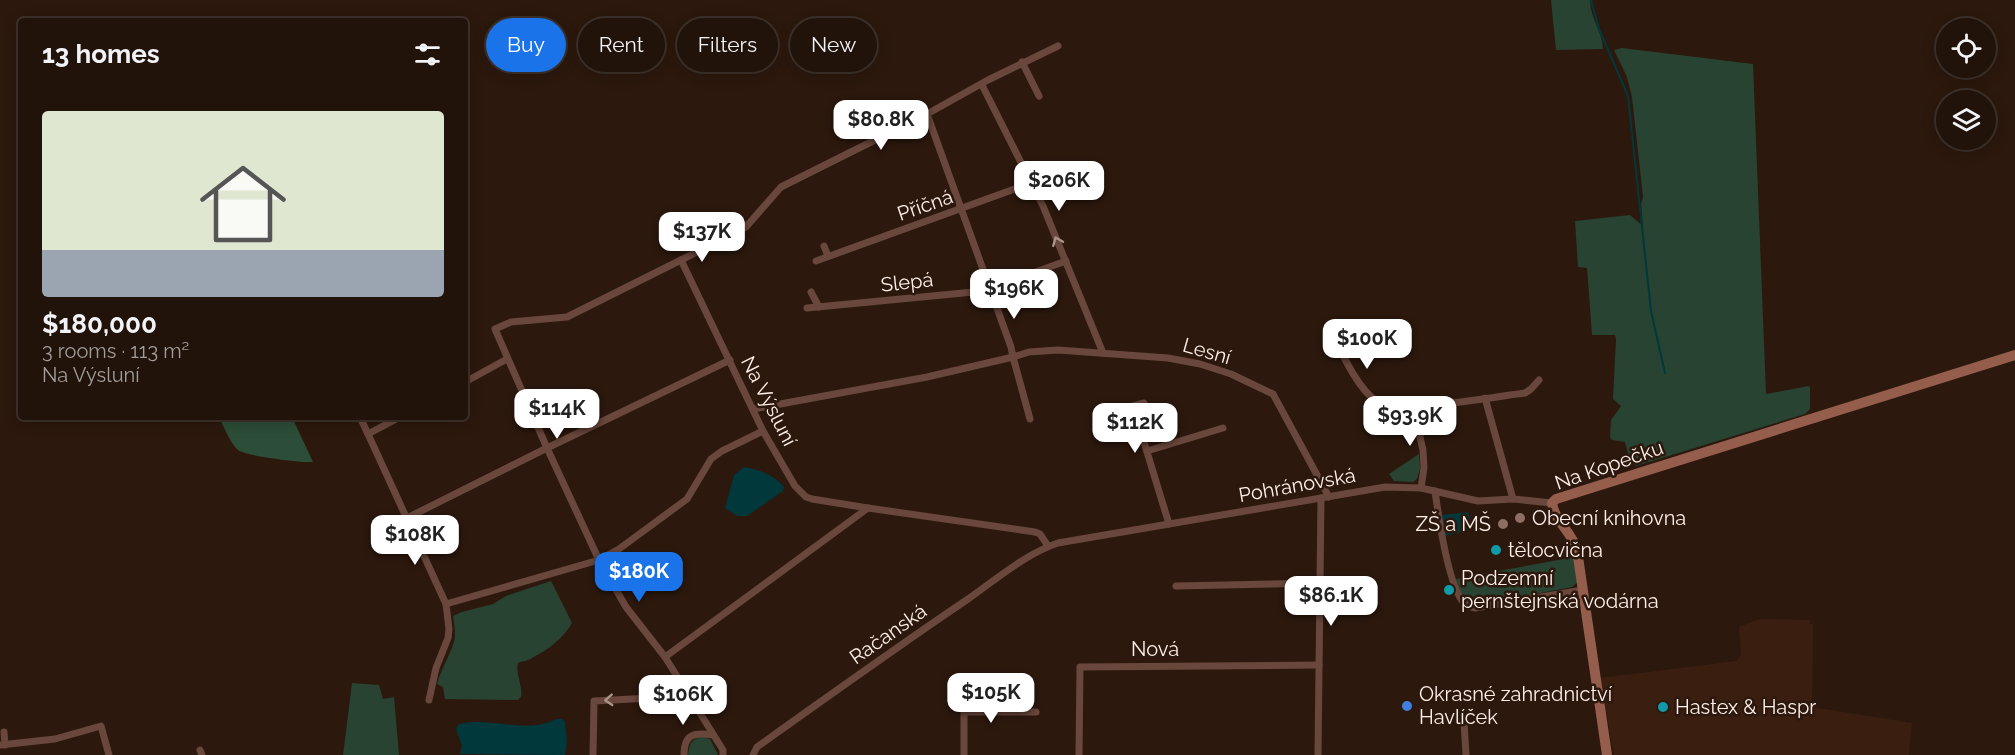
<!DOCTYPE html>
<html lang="en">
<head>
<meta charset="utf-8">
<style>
  body { margin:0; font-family:Raleway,sans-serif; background:#2d2018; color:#f1f3f6; height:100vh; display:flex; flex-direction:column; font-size:22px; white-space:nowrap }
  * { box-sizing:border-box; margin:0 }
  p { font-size:20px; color:#a29e9c }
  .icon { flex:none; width:33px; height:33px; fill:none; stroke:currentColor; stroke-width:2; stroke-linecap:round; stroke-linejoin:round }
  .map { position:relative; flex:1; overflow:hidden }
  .side { position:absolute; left:18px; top:18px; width:450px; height:402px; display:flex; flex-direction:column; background:#21120a; border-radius:6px; box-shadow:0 3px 15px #0003,0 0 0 2px #3e322b }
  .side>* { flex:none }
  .banner { position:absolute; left:486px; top:18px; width:570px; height:54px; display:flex; gap:12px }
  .controls { position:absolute; left:1936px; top:18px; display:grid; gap:12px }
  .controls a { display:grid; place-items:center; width:60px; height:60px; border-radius:50%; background:#21120a; box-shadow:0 3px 15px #0003,0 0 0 2px #3e322b; font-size:30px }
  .price { position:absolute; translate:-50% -51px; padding:0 14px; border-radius:12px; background:#fff; color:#222; font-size:20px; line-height:39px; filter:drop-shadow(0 2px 3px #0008) }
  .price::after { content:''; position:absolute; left:50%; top:36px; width:18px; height:14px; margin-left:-9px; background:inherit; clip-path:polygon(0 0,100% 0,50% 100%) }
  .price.on { background:#1a73e8; color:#fff }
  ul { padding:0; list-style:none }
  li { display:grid; align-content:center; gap:12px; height:318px; padding:0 24px }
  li+li { border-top:2px solid #3e322b }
  li span { display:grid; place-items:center; height:186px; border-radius:6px; color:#555 }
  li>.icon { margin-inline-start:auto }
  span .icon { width:108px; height:108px; fill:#fffc; stroke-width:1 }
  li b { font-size:26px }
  h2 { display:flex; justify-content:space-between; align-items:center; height:72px; padding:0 24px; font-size:26px }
  .tag { padding:0 21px; border-radius:27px; background:#21120a; box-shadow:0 3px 15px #0003,0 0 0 2px #3e322b; font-size:21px; line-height:54px }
  .tag.on { background:#1a73e8; color:#fff }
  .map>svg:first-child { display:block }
  .built { fill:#3a1f10 }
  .green { fill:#284331 }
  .forest { fill:#2c4d37 }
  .water { fill:#00383c }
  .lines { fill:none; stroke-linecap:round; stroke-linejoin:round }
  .stream { stroke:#00383c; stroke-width:2 }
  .street { stroke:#69473c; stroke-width:7 }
  .secondary { stroke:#945d4c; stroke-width:10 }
  .oneway { stroke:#ac9389 }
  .education-dot { fill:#8d6e63; stroke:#2c180d; stroke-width:2 }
  .culture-dot { fill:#0f9aa8; stroke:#2c180d; stroke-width:2 }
  .shop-dot { fill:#3f7fe0; stroke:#2c180d; stroke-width:2 }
  .labels { text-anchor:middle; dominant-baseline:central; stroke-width:5; stroke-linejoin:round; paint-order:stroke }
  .street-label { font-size:20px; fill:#feefe8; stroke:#2c180d }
  .poi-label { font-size:20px; fill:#feefe8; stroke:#2c180d; text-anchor:start }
</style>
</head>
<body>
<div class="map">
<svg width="2015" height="755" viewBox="0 0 2015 755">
  <rect width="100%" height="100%" fill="#2c180d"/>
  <path class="built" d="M1759,619L1810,620V624H1813L1812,707L1912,723L1909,755H1614L1600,678L1737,661L1741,654L1739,627Z"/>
  <g class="green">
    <path d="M1551,0H1590C1590,18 1603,33 1603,49L1556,50Z"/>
    <path d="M1622,48L1753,64L1766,394L1809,386L1810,388V409L1805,414L1636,466L1630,461L1625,442L1612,440L1610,437L1611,420L1621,406L1613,399L1616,339L1615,335H1592L1587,268L1578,267L1575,221L1630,215L1643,226L1641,204L1643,197L1632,97L1627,77L1614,50Z"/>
    <path d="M1419,454L1420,469L1417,479L1413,482L1394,481L1389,474Z"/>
    <path d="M1574,557L1577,583L1572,587L1479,605C1463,604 1460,592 1456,579Z"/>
    <path d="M551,581L572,623C563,639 547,650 532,658C528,661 523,661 518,663C515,674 523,685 521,697L518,700L445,699L443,687L437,684C441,669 454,648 455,636C455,629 454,622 453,616L462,612L493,604L506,596Z"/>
    <path d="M352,683L379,685L383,699L394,697L399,755H343Z"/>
    <path d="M703,737L710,739L718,755H688C689,745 691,738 703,737Z"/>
  </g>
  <path class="forest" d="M219,417H292L313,462C303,463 245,456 238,450C230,443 224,427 219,417Z"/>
  <g class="water">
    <path d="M744,467C760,470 773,474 784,487L783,491L747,516H737L725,508L734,475Z"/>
    <path d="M1468,512L1473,529L1445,536L1442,515Z"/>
    <path d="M556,719H562L565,722L567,741L565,755L460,754L462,746L456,729L459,724C491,716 526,735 556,719Z"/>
  </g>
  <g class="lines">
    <path class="stream" d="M1591,0L1599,29L1628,96L1651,311L1665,373"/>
    <g class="street">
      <path d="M1022,62L1039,96"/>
      <path d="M982,85L1043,206L1103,353"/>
      <path d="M927,114L1011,347L1013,357L1029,352L1058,350L1168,358L1200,364L1231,374L1273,394L1329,497"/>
      <path d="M824,246L828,256"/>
      <path d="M681,260L763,431L795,486L806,497L812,499L868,508"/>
      <path d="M816,261L1031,183"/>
      <path d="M811,292L819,307"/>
      <path d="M807,308L984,291L1066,261"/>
      <path d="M1329,326C1340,349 1357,390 1379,403C1397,415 1499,396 1525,393L1531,389L1539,380"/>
      <path d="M465,382L507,359"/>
      <path d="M1485,398L1513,499"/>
      <path d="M1144,403L1133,406L1169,524"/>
      <path d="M1413,407L1423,450L1424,468L1421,488"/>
      <path d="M753,409L927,377L1013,357L1030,419"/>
      <path d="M360,417L368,434L400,417"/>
      <path d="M368,434L446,604L449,629L448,638L436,668L429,700"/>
      <path d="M1420,434L1452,402"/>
      <path d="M1147,451L1223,428"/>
      <path d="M1435,491C1438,513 1449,592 1466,605C1469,607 1472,607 1475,608L1583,590"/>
      <path d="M407,518L547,448L730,360"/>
      <path d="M1176,586L1319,583"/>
      <path d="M446,604L599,560L619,549L687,499L711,459L722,451L763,431"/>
      <path d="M665,657L626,607L599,560L547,448L495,329L511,322L567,317L681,260L746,227L781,187L927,114L988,80L1058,46"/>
      <path d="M1464,722L1466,755"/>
      <path d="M4,732L5,745"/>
      <path d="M0,745L55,739L101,726L109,755"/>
      <path d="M200,750L202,755"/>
      <path d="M593,755L594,701L688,696"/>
      <path d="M684,755C684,734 694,732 713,735"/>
      <path d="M723,755V750L665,657L868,508L1035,532L1040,534L1048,546"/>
      <path d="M753,755L757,747C827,697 897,647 968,599C995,580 1027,553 1058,543L1385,487L1421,488L1478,501L1513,499L1552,503"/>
      <path d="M964,755V712H1036"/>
      <path d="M1079,755L1080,667L1319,665"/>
      <path d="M1318,755L1321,498"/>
    </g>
    <path class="secondary" d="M1607,755L1577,550C1572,532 1555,522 1552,503L1556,499L2015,355"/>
  </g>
  <defs><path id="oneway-chevron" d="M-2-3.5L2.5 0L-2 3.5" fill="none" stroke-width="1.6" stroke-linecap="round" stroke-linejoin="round" transform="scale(1.5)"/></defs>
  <g class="oneway">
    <use href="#oneway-chevron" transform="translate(1057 241) rotate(-112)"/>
    <use href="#oneway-chevron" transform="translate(609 700) rotate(177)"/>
  </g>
  <g class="education-dot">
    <circle cx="1520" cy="518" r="6"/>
    <circle cx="1503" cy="524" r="6"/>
  </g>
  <g class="culture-dot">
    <circle cx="1496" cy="550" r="6"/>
    <circle cx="1449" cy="590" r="6"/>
    <circle cx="1663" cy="707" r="6"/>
  </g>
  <circle class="shop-dot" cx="1407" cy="706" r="6"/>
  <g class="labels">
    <g class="street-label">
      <text transform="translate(925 205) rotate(-19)">Příčná</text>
      <text transform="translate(907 282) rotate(-6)">Slepá</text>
      <text transform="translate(1207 351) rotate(16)">Lesní</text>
      <text transform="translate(769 401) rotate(63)">Na Výsluní</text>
      <text transform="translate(1609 465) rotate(-19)">Na Kopečku</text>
      <text transform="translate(1297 485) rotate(-10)">Pohránovská</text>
      <text transform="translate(888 634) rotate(-35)">Račanská</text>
      <text x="1155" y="649">Nová</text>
    </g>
    <g class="poi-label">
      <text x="1532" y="518">Obecní knihovna</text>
      <text x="1491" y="524" text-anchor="end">ZŠ a MŠ</text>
      <text x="1508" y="550">tělocvična</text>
      <text x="1461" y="578">Podzemní<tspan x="1461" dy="23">pernštejnská vodárna</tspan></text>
      <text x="1419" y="694">Okrasné zahradnictví<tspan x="1419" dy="23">Havlíček</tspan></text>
      <text x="1675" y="707">Hastex &amp; Haspr</text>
    </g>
  </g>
</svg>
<div class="controls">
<a><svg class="icon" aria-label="locate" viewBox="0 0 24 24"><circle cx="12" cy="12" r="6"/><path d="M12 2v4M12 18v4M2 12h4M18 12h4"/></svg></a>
<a><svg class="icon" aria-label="layers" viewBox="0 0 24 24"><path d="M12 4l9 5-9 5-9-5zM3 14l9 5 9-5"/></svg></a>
</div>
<b class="price" style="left:881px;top:151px">$80.8K</b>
<b class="price" style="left:1059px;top:212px">$206K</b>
<b class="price" style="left:702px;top:263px">$137K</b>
<b class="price" style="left:1014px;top:320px">$196K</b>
<b class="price" style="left:1367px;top:370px">$100K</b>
<b class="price" style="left:557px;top:440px">$114K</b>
<b class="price" style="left:1410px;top:447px">$93.9K</b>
<b class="price" style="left:1135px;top:454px">$112K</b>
<b class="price" style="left:415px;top:566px">$108K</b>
<b class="price on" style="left:639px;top:603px">$180K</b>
<b class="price" style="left:1331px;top:627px">$86.1K</b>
<b class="price" style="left:991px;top:724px">$105K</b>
<b class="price" style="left:683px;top:726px">$106K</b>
<div class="banner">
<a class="tag on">Buy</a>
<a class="tag">Rent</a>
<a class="tag">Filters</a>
<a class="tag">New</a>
</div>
<section class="side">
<h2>13 homes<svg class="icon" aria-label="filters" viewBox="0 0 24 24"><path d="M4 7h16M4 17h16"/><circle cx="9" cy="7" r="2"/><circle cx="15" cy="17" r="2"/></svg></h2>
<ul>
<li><span style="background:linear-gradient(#dfe7d0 75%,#9aa5b1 0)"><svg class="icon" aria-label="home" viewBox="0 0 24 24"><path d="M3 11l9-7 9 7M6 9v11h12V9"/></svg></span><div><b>$180,000</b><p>3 rooms · 113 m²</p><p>Na Výsluní</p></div></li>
</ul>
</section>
</div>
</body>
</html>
